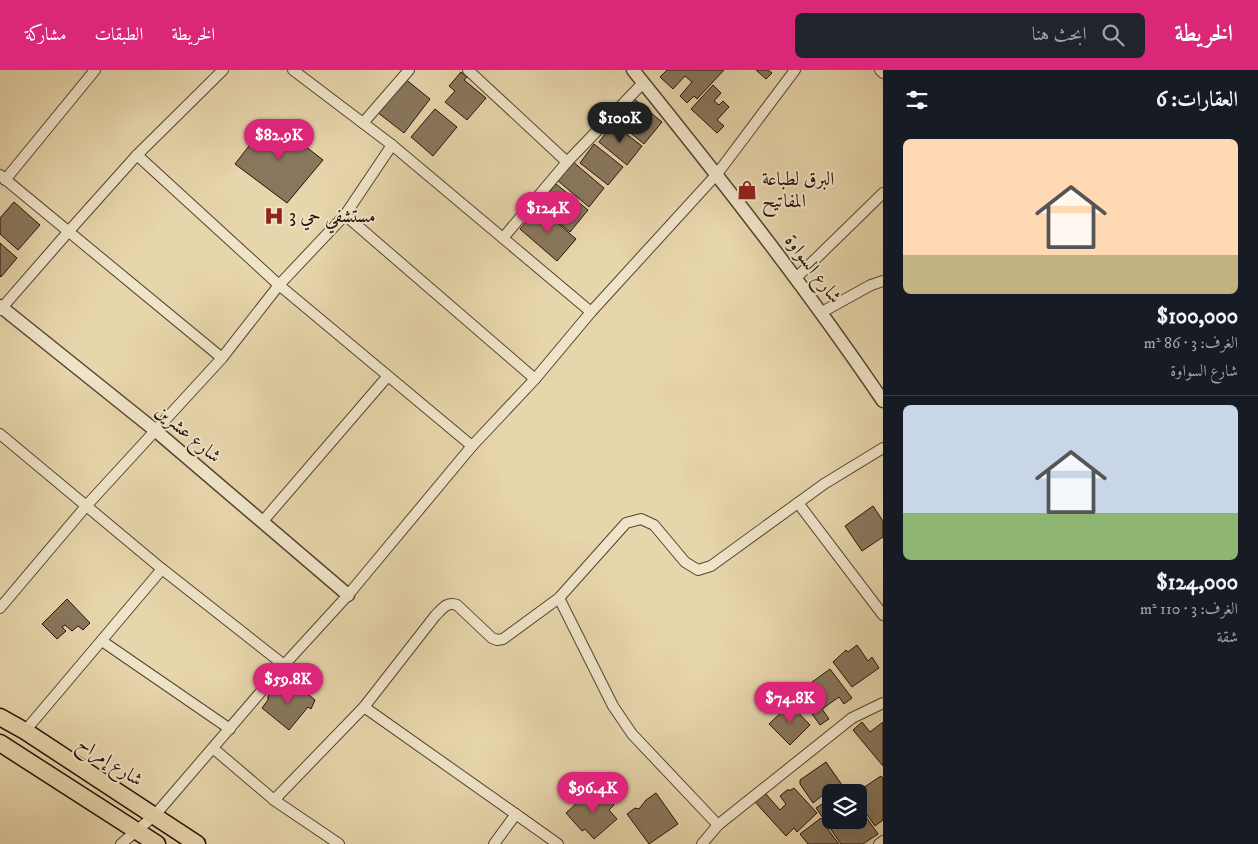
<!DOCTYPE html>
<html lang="ar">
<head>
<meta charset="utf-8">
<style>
  body { margin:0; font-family:"IM FELL DW Pica",Amiri,serif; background:#20242c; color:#f1f3f6; direction:rtl; height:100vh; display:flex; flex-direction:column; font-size:19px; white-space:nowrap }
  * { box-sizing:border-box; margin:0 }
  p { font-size:16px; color:#9ea1a6 }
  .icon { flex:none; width:28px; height:28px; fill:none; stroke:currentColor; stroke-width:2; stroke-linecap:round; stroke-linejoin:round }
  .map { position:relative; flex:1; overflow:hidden; direction:ltr }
  .drawer { display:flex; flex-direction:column; background:#171b24; width:375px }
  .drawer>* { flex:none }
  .buttons { position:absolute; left:822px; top:714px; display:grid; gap:10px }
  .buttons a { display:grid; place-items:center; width:45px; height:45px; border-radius:8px; background:#171b24; box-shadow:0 5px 20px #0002; font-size:25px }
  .price { position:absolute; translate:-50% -42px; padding:0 11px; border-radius:18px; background:#db2777; color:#fff; font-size:16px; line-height:32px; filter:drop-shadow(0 1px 2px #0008) }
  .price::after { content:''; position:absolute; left:50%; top:30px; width:15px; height:11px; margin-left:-8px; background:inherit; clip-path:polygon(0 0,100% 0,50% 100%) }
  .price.current { background:#222; color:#fff }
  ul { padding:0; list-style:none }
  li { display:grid; align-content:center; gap:10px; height:265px; padding:0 20px }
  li+li { border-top:1px solid #363941 }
  li span { display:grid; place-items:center; height:155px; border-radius:8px; color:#555 }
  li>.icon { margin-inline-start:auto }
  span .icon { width:90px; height:90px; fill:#fffc; stroke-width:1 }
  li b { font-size:21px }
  h2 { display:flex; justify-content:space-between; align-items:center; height:60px; padding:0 20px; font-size:21px }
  header { display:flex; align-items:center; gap:30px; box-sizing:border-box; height:70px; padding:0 25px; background:#db2777; color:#fff }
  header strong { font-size:24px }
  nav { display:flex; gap:28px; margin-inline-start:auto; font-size:18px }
  .search { width:350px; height:45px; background:#20242c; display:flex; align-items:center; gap:12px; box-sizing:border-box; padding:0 18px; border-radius:8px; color:#9ea1a6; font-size:19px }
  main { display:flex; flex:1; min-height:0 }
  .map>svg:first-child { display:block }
  .building { fill:#89775d; stroke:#241208 }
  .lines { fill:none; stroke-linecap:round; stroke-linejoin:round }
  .minor-casing { stroke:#554331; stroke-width:12 }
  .tertiary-casing { stroke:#554331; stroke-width:15 }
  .primary-casing { stroke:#241208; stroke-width:19 }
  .minor { stroke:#efe4c8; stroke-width:10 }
  .tertiary { stroke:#efe4c8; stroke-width:12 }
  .primary { stroke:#e7d5ab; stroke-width:16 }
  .labels { text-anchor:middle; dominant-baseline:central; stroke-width:4; stroke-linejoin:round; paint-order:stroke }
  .poi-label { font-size:19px; fill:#241208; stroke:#efe4c8; text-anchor:start }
  .street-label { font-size:19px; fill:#241208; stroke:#efe4c8 }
</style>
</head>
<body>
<header>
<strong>الخريطة</strong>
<div class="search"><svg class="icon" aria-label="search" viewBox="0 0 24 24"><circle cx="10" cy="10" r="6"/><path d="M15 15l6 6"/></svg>ابحث هنا</div>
<nav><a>الخريطة</a><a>الطبقات</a><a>مشاركة</a></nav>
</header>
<main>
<section class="drawer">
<h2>العقارات: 6<svg class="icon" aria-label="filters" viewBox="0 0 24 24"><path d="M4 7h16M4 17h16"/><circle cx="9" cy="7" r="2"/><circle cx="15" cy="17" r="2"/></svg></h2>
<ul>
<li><span style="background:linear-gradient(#ffd9b3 75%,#c2b280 0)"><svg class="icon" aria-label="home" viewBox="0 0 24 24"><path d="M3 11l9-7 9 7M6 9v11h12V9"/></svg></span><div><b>$100,000</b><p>الغرف: 3 · 86 m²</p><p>شارع السواوة</p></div></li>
<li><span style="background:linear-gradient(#c9d6e8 70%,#8fb573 0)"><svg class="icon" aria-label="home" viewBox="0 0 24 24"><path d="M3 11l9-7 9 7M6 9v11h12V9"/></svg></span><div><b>$124,000</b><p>الغرف: 3 · 110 m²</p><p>شقة</p></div></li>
</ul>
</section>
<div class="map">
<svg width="883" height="774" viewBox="0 0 883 774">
  <rect width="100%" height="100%" fill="#e7d5ab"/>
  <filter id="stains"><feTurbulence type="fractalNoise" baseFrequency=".004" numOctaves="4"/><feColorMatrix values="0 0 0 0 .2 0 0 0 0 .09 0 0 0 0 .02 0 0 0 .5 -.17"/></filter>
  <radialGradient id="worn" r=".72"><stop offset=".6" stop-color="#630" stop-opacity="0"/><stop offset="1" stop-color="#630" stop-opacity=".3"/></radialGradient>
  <g class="building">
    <path d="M667,0H724L697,29L694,26L687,33L680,26L692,12L685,6L673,19L660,7Z"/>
    <path d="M756,0H768L772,3L766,9Z"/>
    <path d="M461,2L467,7L464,10L486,28L467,50L445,32L455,21L449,16Z"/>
    <path d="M404,8L430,29L404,63L377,42Z"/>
    <path d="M713,15L721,23L714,31L719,35L723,31L729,37L717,50L724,56L717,63L691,39Z"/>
    <path d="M633,28L662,52L644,74L615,50Z"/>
    <path d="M435,39L457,57L433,86L411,67Z"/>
    <path d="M270,49L323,90L287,133L235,94Z"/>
    <path d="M613,54L642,76L627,95L599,72Z"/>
    <path d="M594,74L623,97L608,115L580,93Z"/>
    <path d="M572,91L604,118L589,137L557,110Z"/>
    <path d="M556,114L588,140L570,162L538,135Z"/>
    <path d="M14,132L40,155L18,180L0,164V148Z"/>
    <path d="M539,137L576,169L557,191L520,159Z"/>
    <path d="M0,173L17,188L1,207L0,206Z"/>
    <path d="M873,436L883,451V467L862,481L845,456Z"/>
    <path d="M67,529L90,553L83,560L78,556L72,561L65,555L62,557L66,561L57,569L42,554Z"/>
    <path d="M857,575L868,591L872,587L879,598L852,617L833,592L846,580L848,582Z"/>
    <path d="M830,599L852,628L844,634L839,627L822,639L829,649L820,655L797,623Z"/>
    <path d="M283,614L302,624L304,621L315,630L311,639L308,637L289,660L262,638L268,630V626L278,615L279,617Z"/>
    <path d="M790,634L810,655L790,675L769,654Z"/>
    <path d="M862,652L870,662L883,652V696L853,660Z"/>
    <path d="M826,692L842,715L835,720L833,717L813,733L800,714V710Z"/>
    <path d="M881,706L883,708V750L875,756L860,735L862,732L857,722Z"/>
    <path d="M794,718L817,743L797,762L794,758L786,766L755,732L765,723L780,740L786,734L780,726L787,720H791Z"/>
    <path d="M589,722L593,727L597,723L602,728L605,725L614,735L609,740L617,749L594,769L585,759L582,761L566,743Z"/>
    <path d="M656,723L678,754L649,774L627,744L635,738L639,739L646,730Z"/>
    <path d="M831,728V750L860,751L866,747L878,764L863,774H841L816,738Z"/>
    <path d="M821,748L832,765L839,774H808L800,764Z"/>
  </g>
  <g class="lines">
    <defs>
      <g id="minor">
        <path d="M293,0L392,75L591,242"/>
        <path d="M468,0L567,92"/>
        <path d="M880,0L883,3"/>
        <path d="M363,53L409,0"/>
        <path d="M137,85L279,215L472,376"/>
        <path d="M0,105L222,288"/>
        <path d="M5,110L95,0"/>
        <path d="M345,145L535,309"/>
        <path d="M503,168L567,92L643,13"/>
        <path d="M796,208L883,123"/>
        <path d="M0,240L69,161L137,85L223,0"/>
        <path d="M822,242L871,215L883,211"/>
        <path d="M0,364L162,499L284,595"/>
        <path d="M798,433L883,545"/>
        <path d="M263,451L387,307"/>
        <path d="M559,528L613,636L632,664L718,755"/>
        <path d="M0,538L87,435L222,288L279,215L345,145L392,75"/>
        <path d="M102,571L230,659"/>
        <path d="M364,637L435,546C442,539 447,531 457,535L492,568L497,570L503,569L559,528L626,453L641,449L654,455L685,492L698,500L711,496L824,414L883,378"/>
        <path d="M25,661L162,499"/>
        <path d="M214,679L274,730L339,774"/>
        <path d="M274,730L364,637L558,774"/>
        <path d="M121,774L155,745L284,595L348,525L472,376L535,309L591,242L717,104L795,0"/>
        <path d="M494,774L516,744"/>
        <path d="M702,774L718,755L852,648L883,633"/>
        <path d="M879,774L883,771"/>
      </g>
      <g id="tertiary">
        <path d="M633,0C720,108 805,216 883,331"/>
        <path d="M0,236L156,361L348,525"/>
      </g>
      <g id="primary">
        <path d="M0,647L25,661L197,774"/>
        <path d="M0,673L157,774"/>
      </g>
    </defs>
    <use href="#minor" class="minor-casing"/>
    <use href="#tertiary" class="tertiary-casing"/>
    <use href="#primary" class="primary-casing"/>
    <use href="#minor" class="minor"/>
    <use href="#tertiary" class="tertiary"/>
    <use href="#primary" class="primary"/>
  </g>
  <defs>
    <symbol id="shop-bare" viewBox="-9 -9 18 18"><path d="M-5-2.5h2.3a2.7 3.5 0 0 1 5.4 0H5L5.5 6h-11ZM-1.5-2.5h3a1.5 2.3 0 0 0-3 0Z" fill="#8f2418" stroke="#efe4c8" stroke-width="2.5" paint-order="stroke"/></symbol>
    <symbol id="hospital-bare" viewBox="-9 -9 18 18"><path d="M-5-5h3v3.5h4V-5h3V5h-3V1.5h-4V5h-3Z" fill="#8f2418" stroke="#efe4c8" stroke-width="2.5" paint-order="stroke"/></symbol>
  </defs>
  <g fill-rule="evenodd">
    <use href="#shop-bare" x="733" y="106" width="28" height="28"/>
    <use href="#hospital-bare" x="260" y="132" width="28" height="28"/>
  </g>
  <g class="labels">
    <g class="poi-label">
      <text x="762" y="109">البرق لطباعة<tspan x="762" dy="22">المفاتيح</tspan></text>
      <text x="289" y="146">مستشفي حي 3</text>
    </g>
    <g class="street-label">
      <text transform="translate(813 199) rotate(53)">شارع السواوة</text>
      <text transform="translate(188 364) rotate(40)">شارع عشرين</text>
      <text transform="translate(110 692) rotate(33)">شارع إمراح</text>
    </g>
  </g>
  <rect width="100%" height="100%" filter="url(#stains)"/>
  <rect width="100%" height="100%" fill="url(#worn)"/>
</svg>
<div class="buttons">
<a><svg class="icon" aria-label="layers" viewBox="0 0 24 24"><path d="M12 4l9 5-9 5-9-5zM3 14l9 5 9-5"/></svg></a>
</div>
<b class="price current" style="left:620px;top:74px">$100K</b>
<b class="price" style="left:279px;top:91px">$82.9K</b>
<b class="price" style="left:548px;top:164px">$124K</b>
<b class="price" style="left:288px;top:635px">$59.8K</b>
<b class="price" style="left:790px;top:654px">$74.8K</b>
<b class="price" style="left:593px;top:744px">$96.4K</b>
</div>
</main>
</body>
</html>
